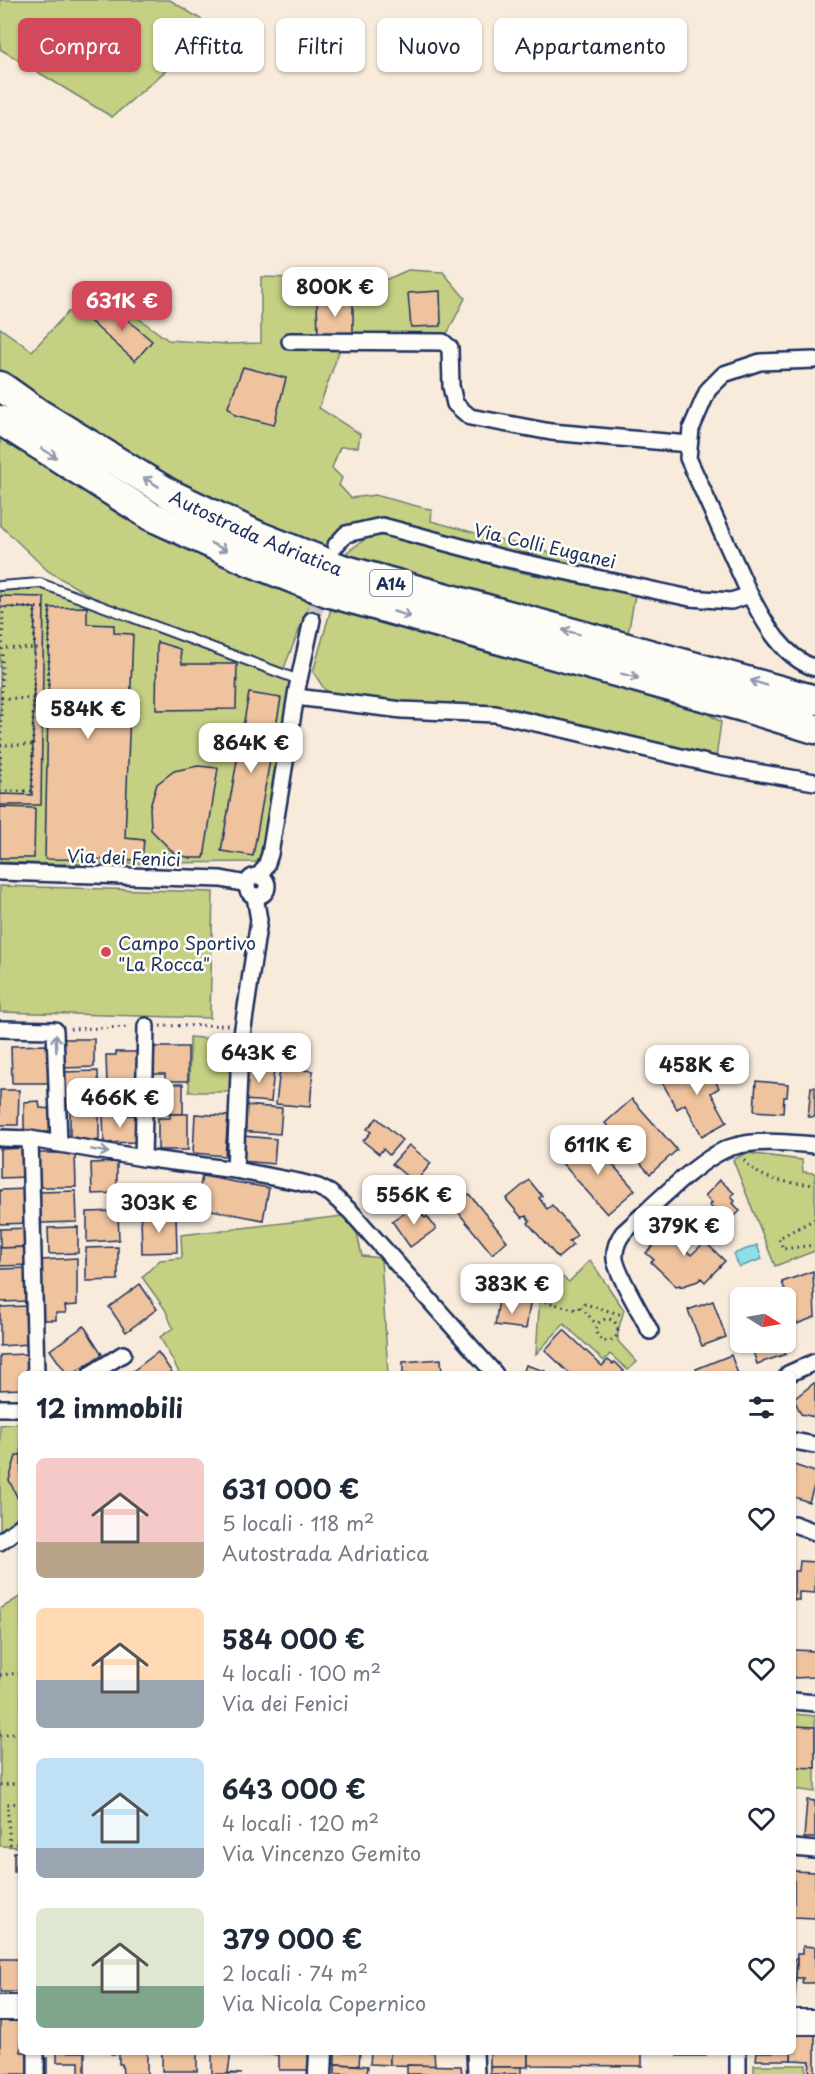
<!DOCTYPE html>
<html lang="it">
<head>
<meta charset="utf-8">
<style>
  body { margin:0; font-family:"Playpen Sans",sans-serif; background:#f6f6f7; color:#1f2937; height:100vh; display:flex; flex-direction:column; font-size:22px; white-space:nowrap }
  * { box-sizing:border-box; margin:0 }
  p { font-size:20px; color:#747a83 }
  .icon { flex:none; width:33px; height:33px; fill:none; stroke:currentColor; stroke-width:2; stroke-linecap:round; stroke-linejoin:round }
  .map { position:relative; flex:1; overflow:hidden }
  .sheet { position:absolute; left:18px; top:1371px; width:778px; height:684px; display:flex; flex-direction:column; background:#fff; border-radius:9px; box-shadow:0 2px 4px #0004 }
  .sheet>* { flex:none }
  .hud { position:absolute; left:18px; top:18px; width:780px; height:54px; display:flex; gap:12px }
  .needle { width:39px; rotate:101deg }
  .controls { position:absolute; left:730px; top:1287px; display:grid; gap:12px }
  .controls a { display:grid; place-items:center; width:66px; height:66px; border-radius:9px; background:#fff; box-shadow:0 2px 4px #0004; font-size:30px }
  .price { position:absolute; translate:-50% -51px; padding:0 14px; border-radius:12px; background:#fff; color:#222; font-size:20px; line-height:39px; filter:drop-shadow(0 2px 3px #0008) }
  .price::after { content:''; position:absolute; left:50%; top:36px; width:18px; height:14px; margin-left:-9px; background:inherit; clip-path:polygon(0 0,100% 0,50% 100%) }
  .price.active { background:#d1495b; color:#fff }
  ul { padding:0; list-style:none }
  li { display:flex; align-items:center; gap:18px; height:150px; padding:0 18px }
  li span { display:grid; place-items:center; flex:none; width:168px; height:120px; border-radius:9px; color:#555 }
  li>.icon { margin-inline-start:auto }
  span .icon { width:72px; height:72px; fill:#fffc; stroke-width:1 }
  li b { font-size:26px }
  h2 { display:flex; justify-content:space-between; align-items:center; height:72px; padding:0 18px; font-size:26px }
  .pill { padding:0 21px; border-radius:9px; background:#fff; box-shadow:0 2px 4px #0004; font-size:21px; line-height:54px }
  .pill.active { background:#d1495b; color:#fff }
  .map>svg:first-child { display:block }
  .green { fill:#c5d083; stroke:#708070; stroke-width:1.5 }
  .water { fill:#8ee0e7; stroke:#6099b0; stroke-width:1.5 }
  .building { fill:#eec39e; stroke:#1b2f5e; stroke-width:1.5 }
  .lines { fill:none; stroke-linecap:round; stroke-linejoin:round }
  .street-tunnel { stroke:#ccc5c3; stroke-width:15; stroke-dasharray:15 8; stroke-linecap:butt }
  .lane-casing { stroke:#1b2f5e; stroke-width:12 }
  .street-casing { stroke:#1b2f5e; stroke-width:20 }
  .secondary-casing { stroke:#1b2f5e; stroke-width:27 }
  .primary-casing { stroke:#1b2f5e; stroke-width:28 }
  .highway-casing { stroke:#1b2f5e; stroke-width:33 }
  .path { stroke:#1b2f5e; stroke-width:3; stroke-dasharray:1.5 4.5; stroke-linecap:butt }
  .lane { stroke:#fdfcf7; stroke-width:8 }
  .street { stroke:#fdfcf7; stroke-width:15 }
  .secondary { stroke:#fdfcf7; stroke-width:22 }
  .primary { stroke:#fdfcf7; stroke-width:24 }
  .highway { stroke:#fdfcf7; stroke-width:28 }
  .oneway { stroke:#8c96aa }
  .poi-dot { fill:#d1495b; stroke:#fdfcf7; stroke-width:2 }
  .labels { text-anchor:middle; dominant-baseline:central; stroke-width:5; stroke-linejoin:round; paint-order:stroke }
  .shield { fill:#fdfcf7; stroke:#5f6c8c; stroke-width:1.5 }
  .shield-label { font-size:16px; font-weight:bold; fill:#1b2f5e }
  .street-label { font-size:18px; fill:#1b2f5e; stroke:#fdfcf7 }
  .poi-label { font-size:18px; fill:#1b2f5e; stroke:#fdfcf7; text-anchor:start }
</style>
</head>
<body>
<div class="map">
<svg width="815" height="2074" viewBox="0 0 815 2074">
  <rect width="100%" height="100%" fill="#f8ebdc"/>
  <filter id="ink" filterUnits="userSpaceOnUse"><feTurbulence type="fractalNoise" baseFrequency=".0167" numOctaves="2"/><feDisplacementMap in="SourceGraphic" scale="12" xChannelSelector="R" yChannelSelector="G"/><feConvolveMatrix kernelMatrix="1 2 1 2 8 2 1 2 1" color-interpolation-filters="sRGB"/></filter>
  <g filter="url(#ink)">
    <g class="green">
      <path d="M0,0H170L215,28L112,117L0,49Z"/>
      <path d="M408,270L443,272L465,298L443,342L342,343L319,408L360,434L358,447H340L332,468L342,478L339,485L351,498L375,495L432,510L431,521L598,566L589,576L373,522L360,523L333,544L282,673L293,678L259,862L50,864L0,862V586L40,583L114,610L48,571L0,525V328L32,351L68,312H81L100,290L168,340L227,344L261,343V277L383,281Z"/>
      <path d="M384,535L514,571L635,595L628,634L626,663L721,722L715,765L567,730L362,706L325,690L313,672L347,552L367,538Z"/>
      <path d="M0,886L213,892L210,1018L0,1012Z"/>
      <path d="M190,1037L233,1041L230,1092H189Z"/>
      <path d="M746,1153L802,1160L803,1172L815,1173V1251L775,1266L733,1160Z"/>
      <path d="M343,1216L357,1233L362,1256L381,1258L388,1374H180L160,1337L173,1328L165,1309L142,1277L160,1260L182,1258L181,1235Z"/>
      <path d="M590,1260L624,1310L618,1331V1341L637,1362L628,1370L610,1354L604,1361L564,1324L536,1354L540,1295L550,1268L569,1282Z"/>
      <path d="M21,1423V1521L0,1535V1425Z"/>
      <path d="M21,1596V1847L0,1846V1609Z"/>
      <path d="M794,1714L815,1716V1792L794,1789Z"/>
      <rect x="754" y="2065" width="52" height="9"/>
    </g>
    <path class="water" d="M757,1245L762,1259L739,1267L734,1254Z"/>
    <g class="building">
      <path d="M440,291L441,326L411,327L408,293Z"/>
      <path d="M317,302H353V334L318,335Z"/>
      <path d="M108,303L152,341L135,361L91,322Z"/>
      <path d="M243,367L286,378L274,425L235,415L228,407Z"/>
      <path d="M0,596L44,597L41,805H0V794L32,795L35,611V608L0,607Z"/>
      <path d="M87,607V624L114,625V633L133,634L125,838L144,840L142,860L45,859L50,608Z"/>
      <path d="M157,642L180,649L182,664H237L236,709L156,710Z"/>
      <path d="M249,693L281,698L253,856L221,851Z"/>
      <path d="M198,766L218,768L204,858H191L175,854L151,830L150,807L157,784L174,771Z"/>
      <path d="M0,807L35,808L34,858H0Z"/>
      <path d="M63,1039H94V1067L63,1068Z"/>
      <path d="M47,1045L48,1083H12L11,1046Z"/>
      <path d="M153,1047H188V1081H165V1074H152Z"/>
      <path d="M116,1052H138V1085H107L106,1055H116Z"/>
      <path d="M703,1059L719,1088L711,1093L727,1122L702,1136L685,1104L677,1109L662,1082Z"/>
      <path d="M247,1065L274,1068L271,1102L244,1100Z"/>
      <path d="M280,1068L313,1071L310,1107L276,1104Z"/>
      <path d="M98,1071L99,1105H64L63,1072Z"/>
      <path d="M756,1081L788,1084L787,1097H784L783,1113L754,1111Z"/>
      <path d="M153,1084H183V1114H152Z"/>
      <path d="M811,1087H815V1117H808Z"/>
      <path d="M0,1090H19L18,1125H0Z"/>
      <rect x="103" y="1091" width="33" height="24"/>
      <path d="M632,1099L677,1150L650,1174L605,1123Z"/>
      <path d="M39,1101L40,1108L54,1109V1132H24V1102Z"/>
      <path d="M242,1105L282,1108L280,1134L240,1131Z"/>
      <path d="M99,1107V1140L70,1141V1108Z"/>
      <path d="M170,1114H188V1150H158V1118H170Z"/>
      <path d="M195,1114L228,1116L225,1156L193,1153Z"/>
      <path d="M103,1115H136L137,1142L104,1143Z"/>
      <path d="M377,1118L402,1140L389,1155L383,1149L379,1154L363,1141L371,1132L367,1129Z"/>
      <path d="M243,1136L276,1139L274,1164L241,1161Z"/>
      <path d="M589,1138L635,1190L607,1214L562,1163Z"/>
      <path d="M409,1145L431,1163L415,1183L392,1164Z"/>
      <path d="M28,1148V1177L0,1178V1149Z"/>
      <path d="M37,1153H75L76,1187H38Z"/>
      <path d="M117,1162V1193L92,1194L91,1163Z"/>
      <path d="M202,1176L269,1188L263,1220L196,1207Z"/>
      <path d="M529,1180L542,1196L539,1198L547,1209L552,1205L577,1235L569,1242L573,1245L558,1258L528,1223L530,1221L526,1216L522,1218L506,1199Z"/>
      <path d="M720,1180L734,1193L731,1197L735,1201L733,1203L740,1211L723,1228L709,1214L714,1210L709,1205L712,1203L705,1196Z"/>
      <path d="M28,1189L29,1223L0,1224V1190Z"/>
      <path d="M76,1191L77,1222L41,1223L39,1192Z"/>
      <path d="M469,1194L507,1241L492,1254L453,1206Z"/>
      <path d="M415,1205L425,1218L427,1216L436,1229L410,1247L392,1221Z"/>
      <path d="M118,1211L119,1240L87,1242V1212Z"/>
      <path d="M176,1216L177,1252L142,1253L141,1217Z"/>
      <path d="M680,1219L696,1235L684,1248L691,1255L705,1242L725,1261L705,1282L701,1278L698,1281L680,1287V1285L676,1286L651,1262L654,1260L646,1253Z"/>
      <path d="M78,1227V1253L49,1254L48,1228Z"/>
      <path d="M29,1228L30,1247L0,1248V1229Z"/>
      <path d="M30,1247V1265L0,1266V1248Z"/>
      <path d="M118,1247V1280L86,1281V1248Z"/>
      <path d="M77,1258V1305L65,1306L66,1313H56V1320H42V1260Z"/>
      <path d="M30,1268L31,1301L0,1302V1269Z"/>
      <path d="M813,1271L815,1317L797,1324L782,1282Z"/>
      <path d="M140,1284L157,1309L126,1332L109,1307Z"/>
      <path d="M499,1300L530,1304L526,1329L495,1325Z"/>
      <path d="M713,1301L726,1337L702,1346L688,1310Z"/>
      <path d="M29,1306L30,1344L0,1346V1307Z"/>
      <path d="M84,1326L102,1354L73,1374H67L50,1350Z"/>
      <path d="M564,1330L602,1366L608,1360L613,1364L615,1362L624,1371L621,1374H570L545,1350Z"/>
      <path d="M750,1342H782L786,1354L757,1364Z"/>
      <path d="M158,1352L173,1374H129Z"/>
      <path d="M27,1354L28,1374H21V1389L0,1390V1355Z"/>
      <path d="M731,1355L738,1374H698L696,1369Z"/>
      <path d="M441,1359L442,1374H403V1362Z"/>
      <path d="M526,1365L545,1371L544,1374H523Z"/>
      <path d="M814,1383H815V1417L801,1414L794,1399Z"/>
      <path d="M21,1454V1502L20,1503L9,1480L16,1456Z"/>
      <path d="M794,1465L815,1472V1483L809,1502L794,1497Z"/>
      <path d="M800,1561L815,1562V1593L799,1592V1600H794V1571H799Z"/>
      <path d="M794,1650L815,1651V1677L794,1678Z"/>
      <path d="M794,1726L815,1727V1768L794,1767Z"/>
      <path d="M807,1800L815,1801V1838H804Z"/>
      <rect x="14" y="1852" width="7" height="20"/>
      <path d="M794,1871L815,1872V1918L794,1917Z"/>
      <path d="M803,1946L815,1947V1983H802L803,1978H796L797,1954H803Z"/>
      <rect x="0" y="1959" width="21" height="33"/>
      <path d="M794,1959H797L795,1998H794Z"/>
      <path d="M0,2017H21V2052H29V2074H0Z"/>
      <path d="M794,2035H815V2072H809L810,2061L791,2060V2052H794Z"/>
      <path d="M57,2052H85V2074H79V2062H57Z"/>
      <path d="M111,2052H147V2074H123L122,2064H119V2054H111Z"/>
      <rect x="162" y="2052" width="35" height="19"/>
      <path d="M212,2052H231L228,2073L242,2074H212Z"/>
      <path d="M258,2052H309L308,2070H279V2055L257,2054Z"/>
      <path d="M335,2052H360L359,2065L335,2064Z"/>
      <path d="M371,2052H390V2065L370,2064Z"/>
      <path d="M390,2052H434L435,2066L390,2065Z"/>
      <rect x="490" y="2052" width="38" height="15"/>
      <path d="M528,2052H642V2066L528,2065Z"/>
      <rect x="677" y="2052" width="29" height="4"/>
      <path d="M757,2052H791V2060H756Z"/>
      <path d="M39,2058H47V2074H38Z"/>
      <path d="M335,2064L368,2066L367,2074H335Z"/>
      <path d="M407,2065L461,2066L462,2074H407Z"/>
      <rect x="490" y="2067" width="31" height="7"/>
    </g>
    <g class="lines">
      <path class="street-tunnel" d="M312,620L323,586"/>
      <defs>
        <path id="lane" d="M0,586L40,583L299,680"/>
        <g id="street">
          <path d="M290,341L443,342L450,348L451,386L455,404L470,417L551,432L689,444"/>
          <path d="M336,545L346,534L382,526L503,558L690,598L731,601L750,595L688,458L691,429L708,390L724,374L760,362L815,360"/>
          <path d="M750,595C765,624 783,657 815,668"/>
          <path d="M296,697L402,710L495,714L567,730L715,765L815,782"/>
          <path d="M0,872L221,879L247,884"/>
          <circle cx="257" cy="886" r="10"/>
          <path d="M259,876L266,866L270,854L297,689L312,620"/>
          <path d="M0,1029L55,1030L59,1143"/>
          <path d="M0,1138L30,1139L143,1158L235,1170L299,1182L318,1187L330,1193L351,1212L495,1374"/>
          <path d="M30,1139L36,1374"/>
          <path d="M143,1158L146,1026"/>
          <path d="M235,1170L240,1048L259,920L255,896"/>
          <path d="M650,1331C642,1315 617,1274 615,1259C614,1249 617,1241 623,1233C649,1210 701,1156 732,1147C757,1139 789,1143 815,1145"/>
          <path d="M91,1374L123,1354"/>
          <path d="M788,1374L815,1362"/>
          <path d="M0,1408H21"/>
          <path d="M794,1441L815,1445"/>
          <path d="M794,1524L815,1532"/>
          <path d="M0,1542L21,1526"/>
          <path d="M794,1701L815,1703"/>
          <path d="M794,1848L815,1850"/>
          <path d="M475,2052L476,2074"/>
          <path d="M738,2052V2074"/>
          <path d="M36,2074V2052"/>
        </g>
        <path id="secondary" d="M320,2074L321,2052"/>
        <g id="primary">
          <path d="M0,2008H21"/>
          <path d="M794,2022H815"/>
        </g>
        <g id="highway">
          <path id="s1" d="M0,386L38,413L170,494L256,535L342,569L815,700"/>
          <path d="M0,420L151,516L249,561L327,592L743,707L815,729"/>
        </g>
      </defs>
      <use href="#lane" class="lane-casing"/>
      <use href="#street" class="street-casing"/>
      <use href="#secondary" class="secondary-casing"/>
      <use href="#primary" class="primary-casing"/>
      <use href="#highway" class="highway-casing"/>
      <g class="path">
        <path d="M0,607L50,608L48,699L0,698"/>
        <path d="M0,648L49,649"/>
        <path d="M0,745H33"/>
        <path d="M0,788L3,607"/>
        <path d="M0,791H32L35,611"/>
        <path d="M160,1026L229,1025"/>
        <path d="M70,1029L130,1027"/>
        <path d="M744,1160C762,1183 788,1182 815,1185"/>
        <path d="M815,1219L779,1238L783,1249L815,1245"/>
        <path d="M539,1300L577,1310L585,1304L623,1315"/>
        <path d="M581,1307L597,1325"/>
        <circle cx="607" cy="1330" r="11"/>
        <path d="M0,1675L21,1673"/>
        <path d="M0,1735L21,1732"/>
        <path d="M0,1785L21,1783"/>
        <path d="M21,1803L7,1804L10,1844L21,1843"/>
      </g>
      <use href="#lane" class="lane"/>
      <use href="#street" class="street"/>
      <use href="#secondary" class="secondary"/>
      <use href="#primary" class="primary"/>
      <use href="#highway" class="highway"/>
    </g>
    <defs><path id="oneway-shaft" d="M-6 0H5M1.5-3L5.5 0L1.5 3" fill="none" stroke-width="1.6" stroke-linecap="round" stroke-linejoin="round" transform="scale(1.5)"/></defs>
    <g class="oneway">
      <use href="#oneway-shaft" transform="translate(49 453) rotate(32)"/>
      <use href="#oneway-shaft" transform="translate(151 482) rotate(-149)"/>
      <use href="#oneway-shaft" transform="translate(219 547) rotate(25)"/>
      <use href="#oneway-shaft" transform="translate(402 614) rotate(16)"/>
      <use href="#oneway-shaft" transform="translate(571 632) rotate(-165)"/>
      <use href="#oneway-shaft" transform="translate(630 676) rotate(15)"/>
      <use href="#oneway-shaft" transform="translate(759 683) rotate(-163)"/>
      <use href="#oneway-shaft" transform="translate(56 1043) rotate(-92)"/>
      <use href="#oneway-shaft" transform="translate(100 1151) rotate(10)"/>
    </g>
  </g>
  <circle class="poi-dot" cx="106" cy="952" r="6"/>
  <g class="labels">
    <rect class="shield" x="370" y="570" width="42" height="26" rx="4.5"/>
    <g class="shield-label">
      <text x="391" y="583">A14</text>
    </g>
    <g class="street-label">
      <text stroke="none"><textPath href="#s1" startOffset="296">Autostrada Adriatica</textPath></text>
      <text transform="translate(545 545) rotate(13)">Via Colli Euganei</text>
      <text transform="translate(124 857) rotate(2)">Via dei Fenici</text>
    </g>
    <g class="poi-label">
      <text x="118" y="942">Campo Sportivo<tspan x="118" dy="21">"La Rocca"</tspan></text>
    </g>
  </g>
</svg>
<div class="controls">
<a><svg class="needle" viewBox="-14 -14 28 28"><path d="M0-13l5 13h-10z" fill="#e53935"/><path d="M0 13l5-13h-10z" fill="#747a83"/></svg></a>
</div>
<b class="price" style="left:335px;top:318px">800K €</b>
<b class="price active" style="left:122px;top:332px">631K €</b>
<b class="price" style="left:88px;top:740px">584K €</b>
<b class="price" style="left:251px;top:774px">864K €</b>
<b class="price" style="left:259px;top:1084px">643K €</b>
<b class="price" style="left:697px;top:1096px">458K €</b>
<b class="price" style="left:120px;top:1129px">466K €</b>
<b class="price" style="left:598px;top:1176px">611K €</b>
<b class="price" style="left:414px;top:1226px">556K €</b>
<b class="price" style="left:159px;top:1234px">303K €</b>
<b class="price" style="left:684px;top:1257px">379K €</b>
<b class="price" style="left:512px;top:1315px">383K €</b>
<div class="hud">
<a class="pill active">Compra</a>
<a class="pill">Affitta</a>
<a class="pill">Filtri</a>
<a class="pill">Nuovo</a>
<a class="pill">Appartamento</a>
</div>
<section class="sheet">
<h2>12 immobili<svg class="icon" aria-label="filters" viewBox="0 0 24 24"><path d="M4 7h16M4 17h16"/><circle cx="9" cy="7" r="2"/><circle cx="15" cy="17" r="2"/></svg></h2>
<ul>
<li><span style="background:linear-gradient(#f6c9c9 70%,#b9a48a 0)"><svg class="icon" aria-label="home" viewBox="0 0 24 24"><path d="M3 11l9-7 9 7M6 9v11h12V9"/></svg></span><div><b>631 000 €</b><p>5 locali · 118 m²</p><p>Autostrada Adriatica</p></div><svg class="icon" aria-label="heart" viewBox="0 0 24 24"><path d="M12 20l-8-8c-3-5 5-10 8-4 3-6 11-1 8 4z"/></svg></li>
<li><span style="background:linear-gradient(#ffd9b3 60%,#9aa5b1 0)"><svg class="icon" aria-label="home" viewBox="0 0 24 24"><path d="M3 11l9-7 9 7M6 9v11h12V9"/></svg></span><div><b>584 000 €</b><p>4 locali · 100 m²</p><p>Via dei Fenici</p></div><svg class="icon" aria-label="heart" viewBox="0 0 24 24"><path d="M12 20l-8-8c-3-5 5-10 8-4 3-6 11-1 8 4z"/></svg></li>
<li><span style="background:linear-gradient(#bfe0f5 75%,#9aa5b1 0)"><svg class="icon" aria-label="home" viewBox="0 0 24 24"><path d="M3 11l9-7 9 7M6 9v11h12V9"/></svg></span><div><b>643 000 €</b><p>4 locali · 120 m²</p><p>Via Vincenzo Gemito</p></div><svg class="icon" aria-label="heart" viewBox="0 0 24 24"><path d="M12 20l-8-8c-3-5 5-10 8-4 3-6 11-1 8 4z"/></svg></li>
<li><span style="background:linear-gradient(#dfe7d0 65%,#7fa58c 0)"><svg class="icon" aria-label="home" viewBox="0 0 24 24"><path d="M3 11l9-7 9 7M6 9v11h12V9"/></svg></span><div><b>379 000 €</b><p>2 locali · 74 m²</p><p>Via Nicola Copernico</p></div><svg class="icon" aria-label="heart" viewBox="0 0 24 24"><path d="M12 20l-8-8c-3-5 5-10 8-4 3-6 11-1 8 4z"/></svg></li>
</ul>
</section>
</div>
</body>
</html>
